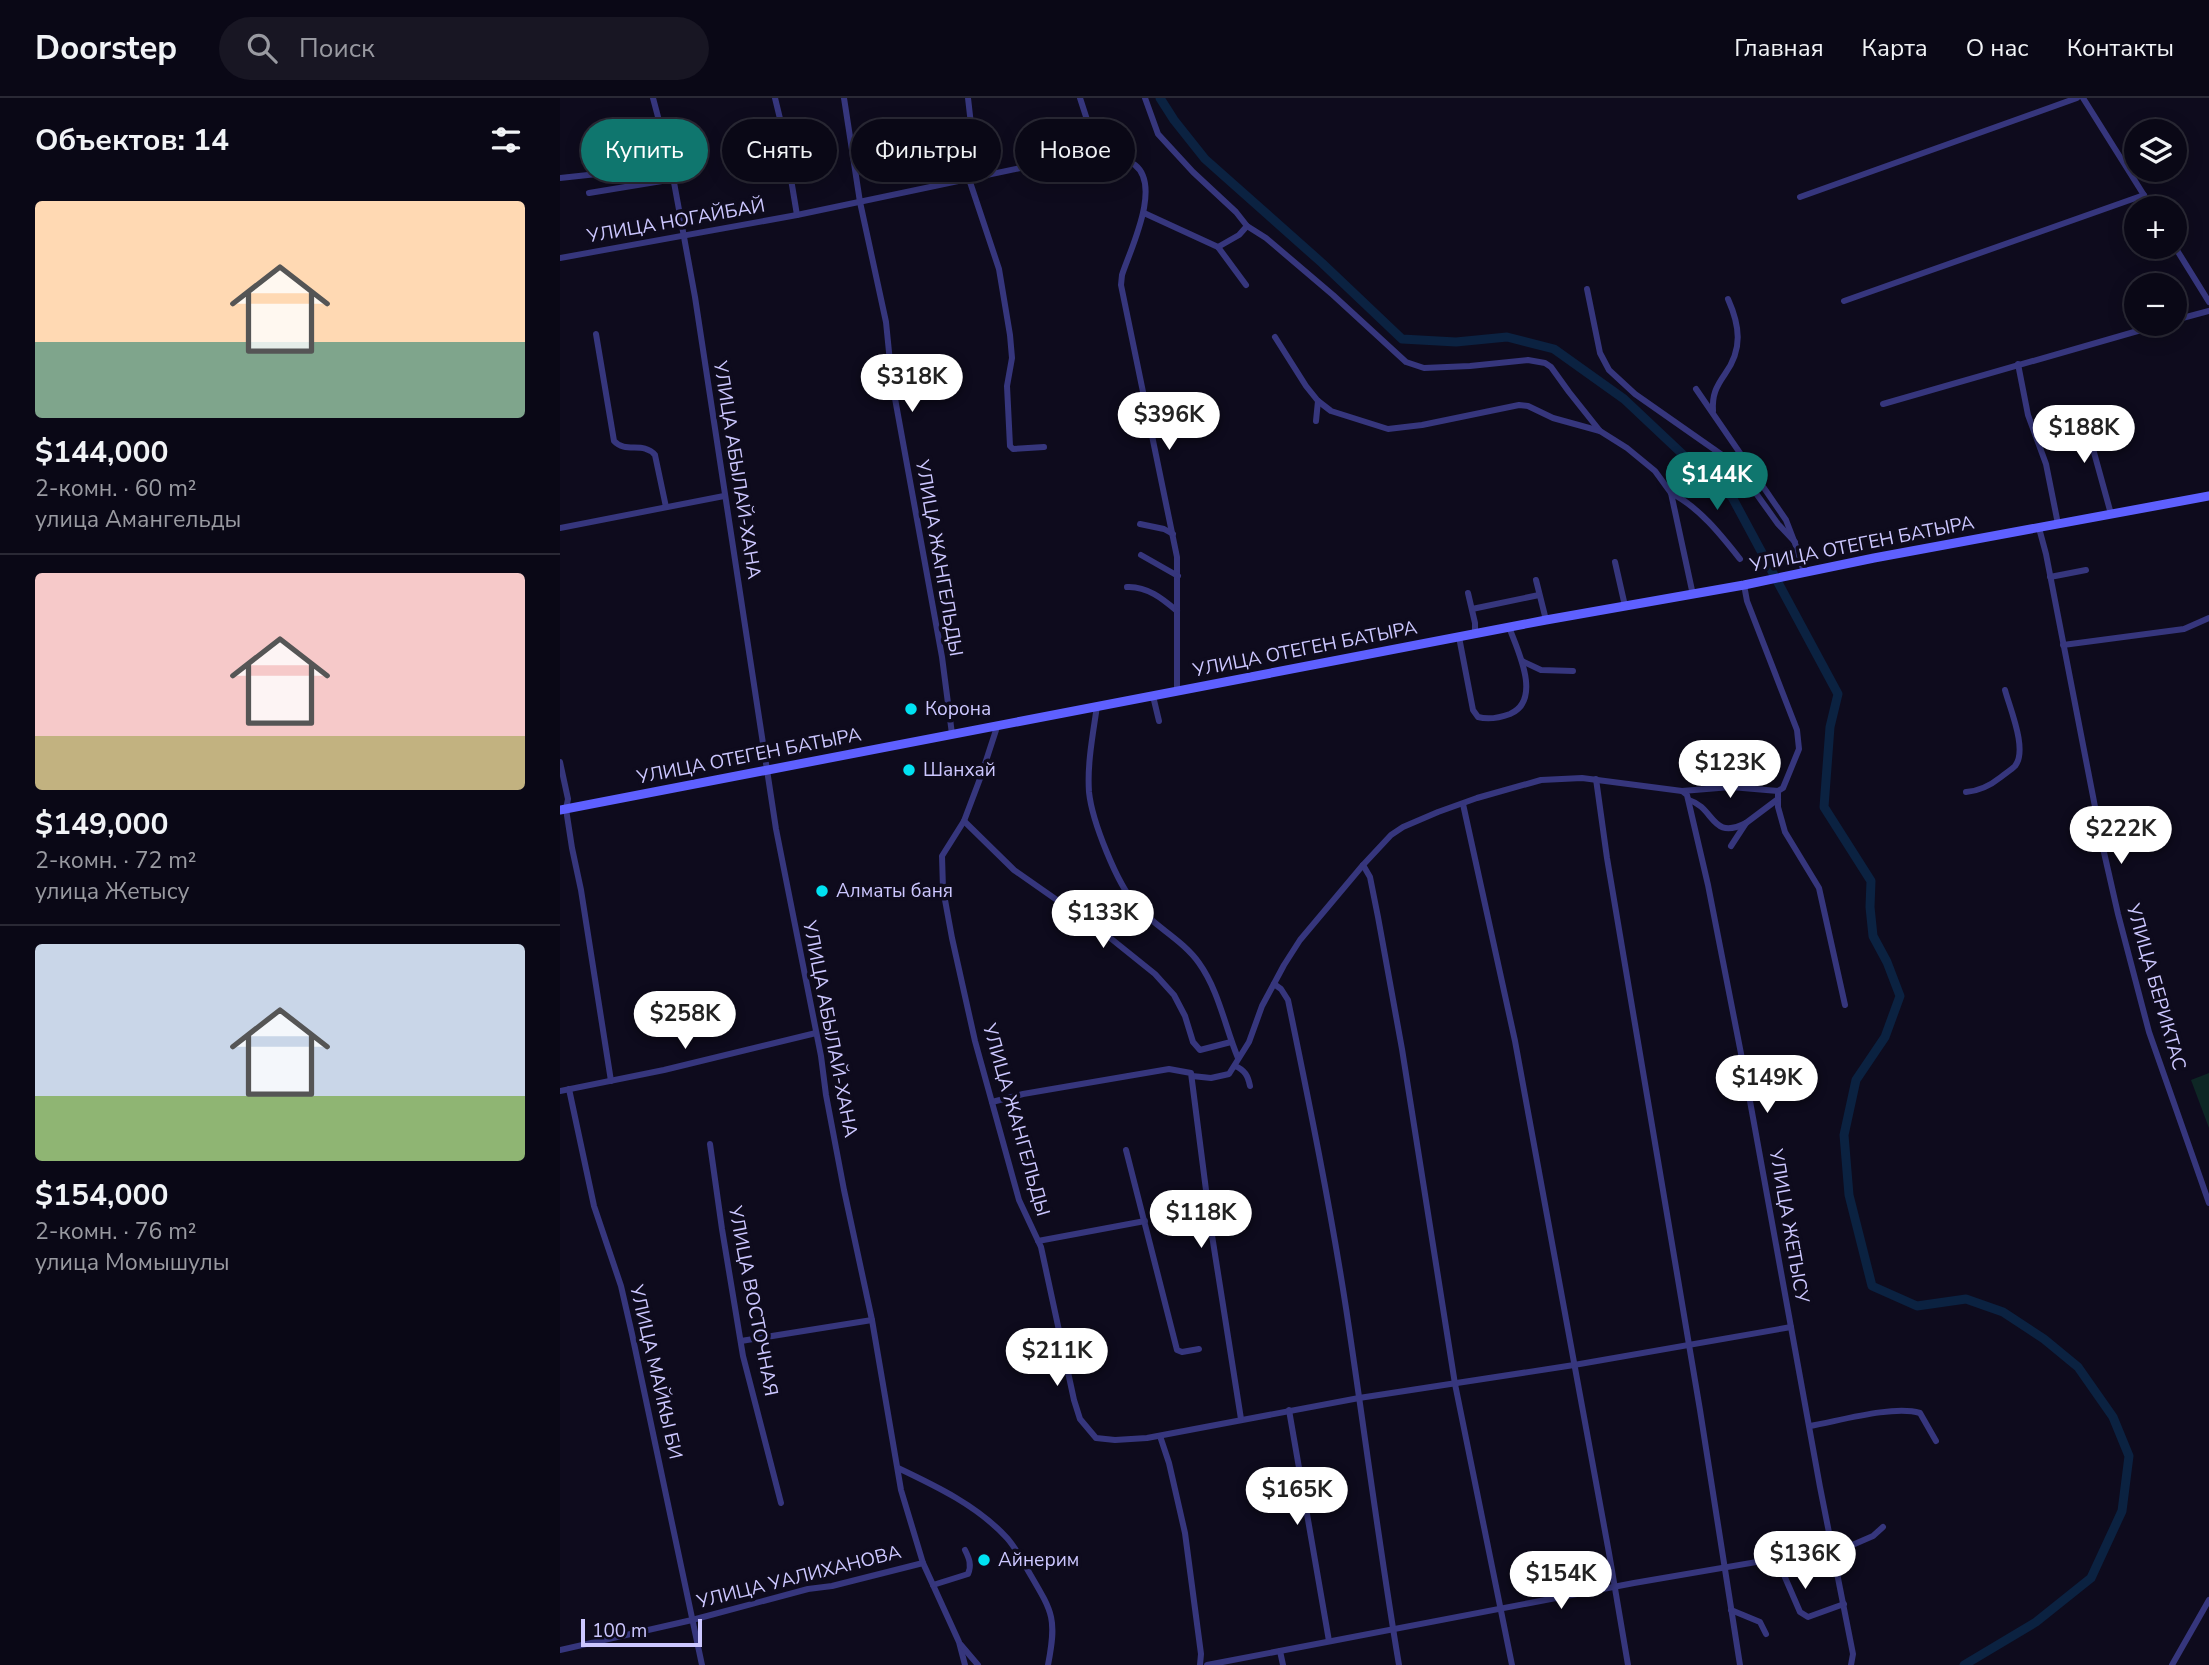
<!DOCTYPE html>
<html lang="ru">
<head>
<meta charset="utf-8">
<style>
  body { margin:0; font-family:"Nunito Sans",sans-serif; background:#181623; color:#f1f3f6; height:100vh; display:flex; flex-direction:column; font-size:26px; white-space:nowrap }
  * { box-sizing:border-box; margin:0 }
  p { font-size:23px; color:#999aa1 }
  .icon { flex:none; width:38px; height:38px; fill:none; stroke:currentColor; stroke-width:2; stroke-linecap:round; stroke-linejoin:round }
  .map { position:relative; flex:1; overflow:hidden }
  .drawer { display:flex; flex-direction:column; background:#0a0816; width:560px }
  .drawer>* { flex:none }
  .banner { position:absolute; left:21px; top:21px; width:665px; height:63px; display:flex; gap:14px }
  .controls { position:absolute; left:1564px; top:21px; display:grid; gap:14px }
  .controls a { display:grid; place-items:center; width:63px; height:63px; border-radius:50%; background:#0a0816; box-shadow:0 4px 18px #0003,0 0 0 2px #2a2935; font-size:35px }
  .scale { position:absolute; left:21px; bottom:18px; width:121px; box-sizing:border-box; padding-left:7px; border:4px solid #ccc7ff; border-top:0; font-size:19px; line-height:24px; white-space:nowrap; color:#ccc7ff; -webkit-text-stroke:5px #0e0b1d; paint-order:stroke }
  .price { position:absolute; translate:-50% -60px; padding:0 16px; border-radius:24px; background:#fff; color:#222; font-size:23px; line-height:46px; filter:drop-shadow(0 2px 4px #0008) }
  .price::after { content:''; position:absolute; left:50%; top:42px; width:21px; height:16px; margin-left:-10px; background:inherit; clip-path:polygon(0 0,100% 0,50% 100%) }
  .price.selected { background:#0f766e; color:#fff }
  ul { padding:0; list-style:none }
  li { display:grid; align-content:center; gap:14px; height:371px; padding:0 35px }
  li+li { border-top:2px solid #2a2935 }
  li span { display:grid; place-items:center; height:217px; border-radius:7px; color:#555 }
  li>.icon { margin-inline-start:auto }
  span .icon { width:126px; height:126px; fill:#fffc; stroke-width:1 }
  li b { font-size:30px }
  h2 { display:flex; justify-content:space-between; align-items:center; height:84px; padding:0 35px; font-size:30px }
  .pill { padding:0 24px; border-radius:32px; background:#0a0816; box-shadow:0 4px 18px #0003,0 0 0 2px #2a2935; font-size:24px; line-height:63px }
  .pill.selected { background:#0f766e; color:#fff }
  header { display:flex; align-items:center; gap:42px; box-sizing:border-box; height:98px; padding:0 35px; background:#0a0816; border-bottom:2px solid #2a2935 }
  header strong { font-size:33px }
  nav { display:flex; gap:38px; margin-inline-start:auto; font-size:24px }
  .search { width:490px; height:63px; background:#181623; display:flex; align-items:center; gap:18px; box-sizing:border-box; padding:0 24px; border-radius:38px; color:#999aa1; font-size:26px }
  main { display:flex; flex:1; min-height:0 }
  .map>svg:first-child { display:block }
  .green { fill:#0e2725 }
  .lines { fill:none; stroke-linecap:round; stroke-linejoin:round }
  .canal { stroke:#0b2241; stroke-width:9 }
  .minor { stroke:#36367d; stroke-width:6 }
  .secondary { stroke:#5e60ff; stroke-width:9 }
  .poi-dot { fill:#00e2f2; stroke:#0e0b1d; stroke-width:2.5 }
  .labels { text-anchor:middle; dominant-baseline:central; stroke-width:7; stroke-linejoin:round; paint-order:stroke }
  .street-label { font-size:19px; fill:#ccc7ff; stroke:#0e0b1d }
  .poi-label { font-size:19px; fill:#ccc7ff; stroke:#0e0b1d; text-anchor:start }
</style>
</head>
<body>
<header>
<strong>Doorstep</strong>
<div class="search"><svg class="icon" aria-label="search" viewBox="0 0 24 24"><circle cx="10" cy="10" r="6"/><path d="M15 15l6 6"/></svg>Поиск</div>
<nav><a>Главная</a><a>Карта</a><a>О нас</a><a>Контакты</a></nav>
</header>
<main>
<section class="drawer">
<h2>Объектов: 14<svg class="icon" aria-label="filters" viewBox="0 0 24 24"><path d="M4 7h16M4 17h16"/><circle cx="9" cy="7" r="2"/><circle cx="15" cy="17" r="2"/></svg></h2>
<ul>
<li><span style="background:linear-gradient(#ffd9b3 65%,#7fa58c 0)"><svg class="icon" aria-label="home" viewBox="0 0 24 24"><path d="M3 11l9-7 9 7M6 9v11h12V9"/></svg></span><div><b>$144,000</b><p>2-комн. · 60 m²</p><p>улица Амангельды</p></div></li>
<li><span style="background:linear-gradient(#f6c9c9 75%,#c2b280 0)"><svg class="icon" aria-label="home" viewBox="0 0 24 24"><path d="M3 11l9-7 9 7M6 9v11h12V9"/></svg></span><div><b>$149,000</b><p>2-комн. · 72 m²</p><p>улица Жетысу</p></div></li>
<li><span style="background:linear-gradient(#c9d6e8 70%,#8fb573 0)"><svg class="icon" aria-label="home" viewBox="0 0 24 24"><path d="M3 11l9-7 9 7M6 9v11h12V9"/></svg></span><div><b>$154,000</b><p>2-комн. · 76 m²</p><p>улица Момышулы</p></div></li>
</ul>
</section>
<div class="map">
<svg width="1649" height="1567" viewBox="0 0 1649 1567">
  <rect width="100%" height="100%" fill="#0e0b1d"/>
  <path class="green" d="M1649,975V1030L1631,982Z"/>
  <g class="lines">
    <path class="canal" d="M600,0L614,22L645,61L762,165L842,241L896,244L947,239L994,251L1064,301L1151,383L1172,399L1278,596L1270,629L1264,709L1311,783L1310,809L1313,838L1327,864L1340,898L1325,939L1296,982L1284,1037L1289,1097L1312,1188L1357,1208L1406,1201L1443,1214L1484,1241L1518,1269L1553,1319L1569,1358L1562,1413L1531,1480L1476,1524L1404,1567"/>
    <g class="minor">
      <path d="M93,0L111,68L135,199L216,731L261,958L266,997L284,1092L312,1222L341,1392L363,1465L399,1544L405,1567"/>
      <path d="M215,0L223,33L237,117"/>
      <path d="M284,0L300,104L326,224L332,284L382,559L392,636"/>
      <path d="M408,0L417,79"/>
      <path d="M520,0L531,34L544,56C553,59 567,61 575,67C602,88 570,152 562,177L561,187L617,459V593"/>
      <path d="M585,0L598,36L633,74L676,114L687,128L706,140L773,197L846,264L864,270L910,268L968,262L985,265L991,269L1009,294L1040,333"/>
      <path d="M1523,0L1592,110"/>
      <path d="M0,80L111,68"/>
      <path d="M409,81L439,171L450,237L452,260L447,288L450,348L453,351L484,349"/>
      <path d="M29,95L114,81"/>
      <path d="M1240,99L1517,0"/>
      <path d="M584,115L658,149L686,187"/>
      <path d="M658,149L679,137L687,128"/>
      <path d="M1615,149L1649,204"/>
      <path d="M0,160L237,117L513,59L544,56"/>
      <path d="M1027,191L1040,255L1049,272L1075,296L1175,366L1218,426L1235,444"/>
      <path d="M1284,203L1584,97"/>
      <path d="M1615,222L1649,213"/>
      <path d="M36,236L54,343C66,356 83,343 95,357L106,409"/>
      <path d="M715,239L746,288L758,303L771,313L828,331L862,327L959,307L968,308L993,320L1040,333L1067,350L1095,373L1111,395L1133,497"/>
      <path d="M1458,266L1468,317L1486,366L1498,426"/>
      <path d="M1136,291L1226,422L1236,448L1244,474"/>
      <path d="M1323,306L1602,226"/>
      <path d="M1522,311L1551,416"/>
      <path d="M1153,313C1152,297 1156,289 1165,276C1183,251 1180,228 1168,201"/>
      <path d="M756,323L758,303"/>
      <path d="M1111,395C1139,409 1161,437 1180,461"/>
      <path d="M580,426L604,431L613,436"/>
      <path d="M0,430L164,398"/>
      <path d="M1479,430L1486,456L1543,750L1558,816L1589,934L1649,1105"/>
      <path d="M581,457L618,478"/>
      <path d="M1055,464L1065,508"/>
      <path d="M1490,479L1526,472"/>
      <path d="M976,482L986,522"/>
      <path d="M567,489C587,488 603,501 617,513"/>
      <path d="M908,495L915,525V536"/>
      <path d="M912,511L979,497"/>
      <path d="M899,539L913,612L918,619C929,622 939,620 950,616C983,602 957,551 949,529"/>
      <path d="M1503,547L1624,531L1649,520"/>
      <path d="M962,563L981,572L1013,573"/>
      <path d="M593,598L599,623"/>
      <path d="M537,608C533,636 527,666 529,694C532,723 557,786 576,807C595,829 623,842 639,865C659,893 665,929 678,960"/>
      <path d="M437,629L421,678L404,723L382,758L383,791L392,840L415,943L459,1102L481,1149L514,1302L520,1321L536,1340L555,1342L587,1340L799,1300L1014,1267L1231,1229"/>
      <path d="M0,664L8,701L6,711L12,750L21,792L51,983"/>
      <path d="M1036,681L1047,760L1140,1312L1180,1567"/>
      <path d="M1122,693L1171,689L1218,693L1223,690L1239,651L1237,632L1187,503L1184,487"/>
      <path d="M1218,693V709L1225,734L1259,790L1285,907"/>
      <path d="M1406,694C1420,693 1431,687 1441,679C1446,675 1451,672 1455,668C1468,652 1450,611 1445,592"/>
      <path d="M1129,702C1155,710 1151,743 1186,725"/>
      <path d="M903,706L955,943L1049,1455L1068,1567"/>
      <path d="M404,723L454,772L544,835L595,876L614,897L625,918L633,944L640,952L671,944"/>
      <path d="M1171,748L1186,725L1218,701"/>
      <path d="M803,767L810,779L818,819L842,951L895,1286L952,1567"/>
      <path d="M714,886L721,891L728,902C749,1004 770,1107 786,1210C804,1329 819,1448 839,1567"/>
      <path d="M675,968C685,972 688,978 690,988"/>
      <path d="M632,978L651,980L669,976L689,944L702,908L724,867L740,842L803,767L831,737L843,729L878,714L917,700L981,682L1022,680L1122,693L1127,697L1148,787L1186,981L1260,1389L1293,1556L1291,1567"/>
      <path d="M9,991L34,1108L61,1188L72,1236L142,1567"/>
      <path d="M0,993L104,972L256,935"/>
      <path d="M432,1004L463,996L609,971L631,975L651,1131L681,1321"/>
      <path d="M150,1046L162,1131L183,1258L221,1405"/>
      <path d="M566,1052L617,1252L622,1254L639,1251"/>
      <path d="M478,1143L585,1123"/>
      <path d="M181,1243L312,1222"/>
      <path d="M729,1312L769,1543"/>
      <path d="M1250,1328C1279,1323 1333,1307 1360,1315L1376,1343"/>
      <path d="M600,1338L609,1365L625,1435L641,1556L640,1567"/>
      <path d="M338,1370C376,1388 418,1408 447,1440C456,1450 463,1464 470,1476C493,1515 497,1521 488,1567"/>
      <path d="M1217,1461L1240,1514L1248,1519L1284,1506"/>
      <path d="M373,1487L408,1476C412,1467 409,1460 405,1452"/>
      <path d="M1171,1512L1200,1524L1206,1536"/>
      <path d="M401,1547L418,1567"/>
      <path d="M0,1552L132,1522L248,1491L272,1488L363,1465"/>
      <path d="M720,1553L723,1567"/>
      <path d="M647,1567L1074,1485L1290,1448L1313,1438L1323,1429"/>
      <path d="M1612,1567L1649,1502"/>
    </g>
    <path class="secondary" d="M0,712L986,522L1184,487L1314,460L1649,398"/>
  </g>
  <g class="poi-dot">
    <circle cx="351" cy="611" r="7"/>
    <circle cx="349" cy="672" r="7"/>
    <circle cx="262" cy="793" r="7"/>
    <circle cx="424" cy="1462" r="7"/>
  </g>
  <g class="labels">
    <g class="street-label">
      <text transform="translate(116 123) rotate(-10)">УЛИЦА НОГАЙБАЙ</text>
      <text transform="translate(177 372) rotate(81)">УЛИЦА АБЫЛАЙ-ХАНА</text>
      <text transform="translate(1302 446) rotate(-11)">УЛИЦА ОТЕГЕН БАТЫРА</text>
      <text transform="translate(379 460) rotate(80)">УЛИЦА ЖАНГЕЛЬДЫ</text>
      <text transform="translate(745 551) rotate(-11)">УЛИЦА ОТЕГЕН БАТЫРА</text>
      <text transform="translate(189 658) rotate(-11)">УЛИЦА ОТЕГЕН БАТЫРА</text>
      <text transform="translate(1596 889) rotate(74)">УЛИЦА БЕРИКТАС</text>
      <text transform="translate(270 931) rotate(79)">УЛИЦА АБЫЛАЙ-ХАНА</text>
      <text transform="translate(456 1022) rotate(74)">УЛИЦА ЖАНГЕЛЬДЫ</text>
      <text transform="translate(1229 1128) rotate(80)">УЛИЦА ЖЕТЫСУ</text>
      <text transform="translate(193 1203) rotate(79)">УЛИЦА ВОСТОЧНАЯ</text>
      <text transform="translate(96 1274) rotate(77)">УЛИЦА МАЙКЫ БИ</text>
      <text transform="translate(239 1479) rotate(-14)">УЛИЦА УАЛИХАНОВА</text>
    </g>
    <g class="poi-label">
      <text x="365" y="611">Корона</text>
      <text x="363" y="672">Шанхай</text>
      <text x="276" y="793">Алматы баня</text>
      <text x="438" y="1462">Айнерим</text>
    </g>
  </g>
</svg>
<div class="controls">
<a><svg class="icon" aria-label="layers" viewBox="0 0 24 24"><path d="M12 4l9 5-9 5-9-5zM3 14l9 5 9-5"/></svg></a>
<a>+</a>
<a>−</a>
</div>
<div class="scale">100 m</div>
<b class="price" style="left:352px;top:316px">$318K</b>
<b class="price" style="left:609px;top:354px">$396K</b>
<b class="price" style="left:1524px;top:367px">$188K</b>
<b class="price selected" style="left:1157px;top:414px">$144K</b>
<b class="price" style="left:1170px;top:702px">$123K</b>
<b class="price" style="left:1561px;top:768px">$222K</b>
<b class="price" style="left:543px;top:852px">$133K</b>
<b class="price" style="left:125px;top:953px">$258K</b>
<b class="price" style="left:1207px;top:1017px">$149K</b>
<b class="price" style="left:641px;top:1152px">$118K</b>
<b class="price" style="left:497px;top:1290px">$211K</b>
<b class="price" style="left:737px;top:1429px">$165K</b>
<b class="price" style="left:1245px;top:1493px">$136K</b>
<b class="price" style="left:1001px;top:1513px">$154K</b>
<div class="banner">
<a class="pill selected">Купить</a>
<a class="pill">Снять</a>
<a class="pill">Фильтры</a>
<a class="pill">Новое</a>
</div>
</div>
</main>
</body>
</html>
